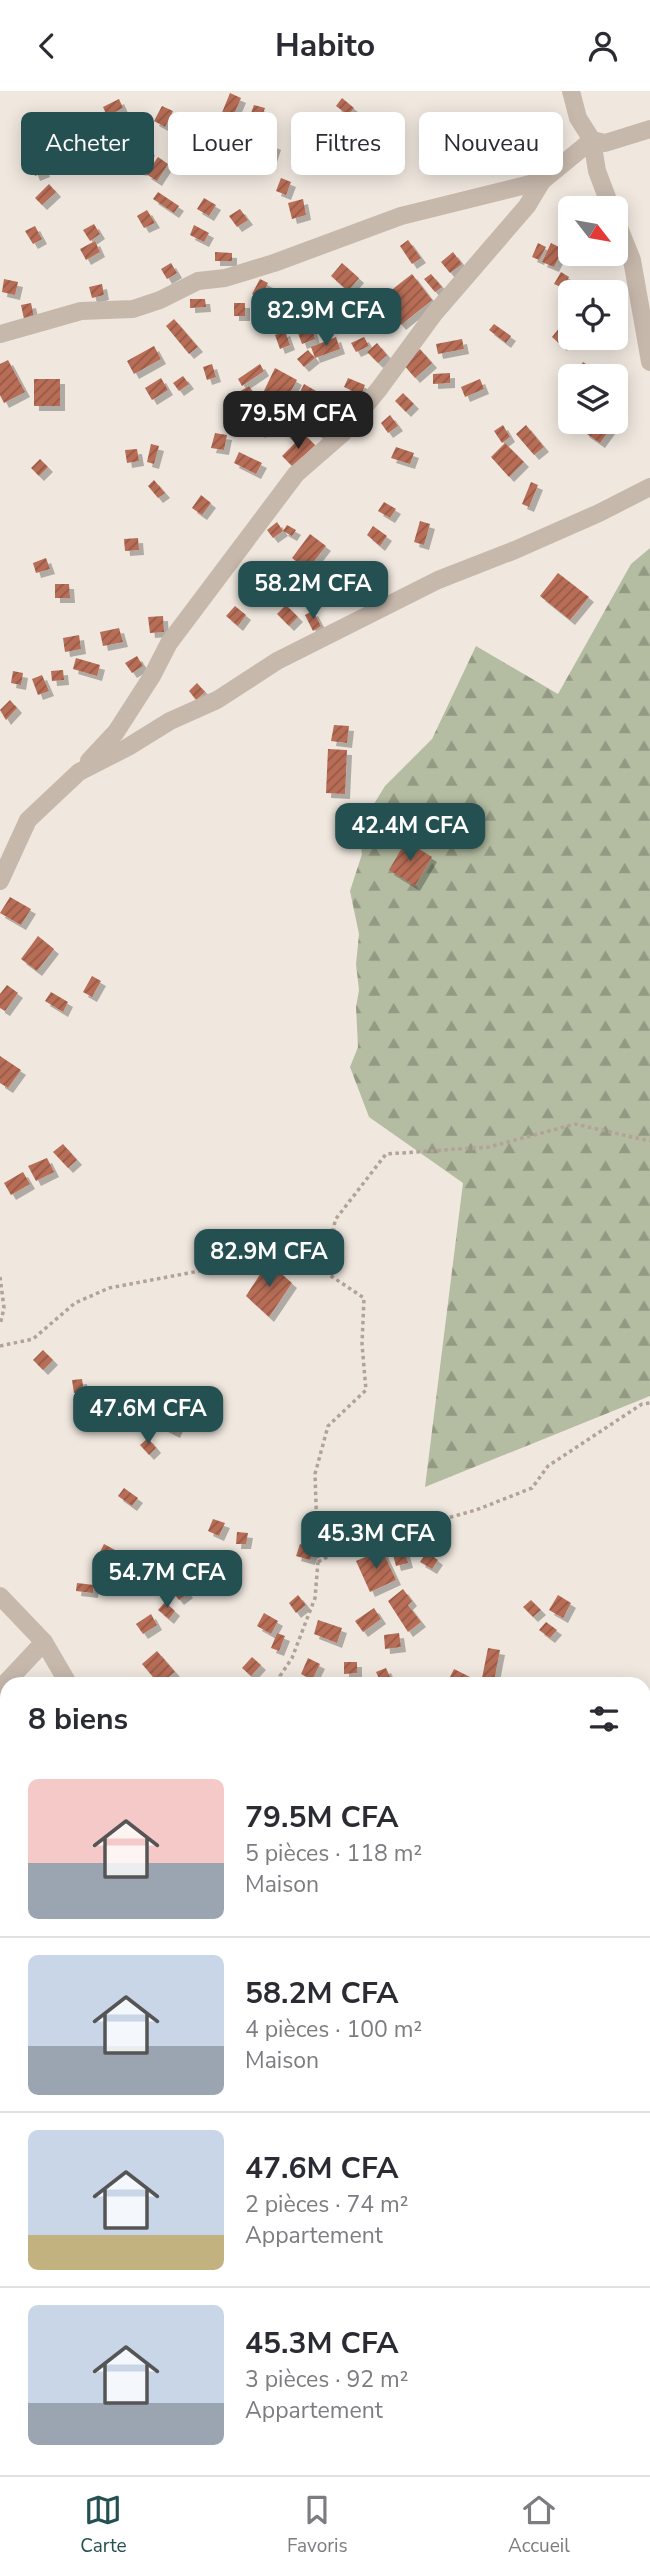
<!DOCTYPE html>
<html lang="fr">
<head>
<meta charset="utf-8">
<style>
  body { margin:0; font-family:"Nunito Sans",sans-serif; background:#f7f7f7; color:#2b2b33; height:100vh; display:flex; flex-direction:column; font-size:26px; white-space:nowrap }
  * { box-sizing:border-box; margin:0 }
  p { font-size:23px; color:#7c7c81 }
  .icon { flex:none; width:38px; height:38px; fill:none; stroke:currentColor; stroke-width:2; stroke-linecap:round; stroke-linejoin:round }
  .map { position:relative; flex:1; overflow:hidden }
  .details { position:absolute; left:0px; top:1586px; width:651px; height:800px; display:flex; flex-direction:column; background:#fff; border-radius:21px 21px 0 0; box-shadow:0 4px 18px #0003 }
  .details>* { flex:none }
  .top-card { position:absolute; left:21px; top:21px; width:609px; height:63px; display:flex; gap:14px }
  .needle { width:46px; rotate:121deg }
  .controls { position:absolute; left:558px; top:105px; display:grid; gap:14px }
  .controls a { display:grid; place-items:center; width:70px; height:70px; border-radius:10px; background:#fff; box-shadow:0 4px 18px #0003; font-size:35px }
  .price { position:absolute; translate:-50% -60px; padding:0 16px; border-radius:14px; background:#255052; color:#fff; font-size:23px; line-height:46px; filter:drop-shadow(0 2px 4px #0008) }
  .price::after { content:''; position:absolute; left:50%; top:42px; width:21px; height:16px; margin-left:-10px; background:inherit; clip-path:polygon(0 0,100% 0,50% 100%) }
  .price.current { background:#222; color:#fff }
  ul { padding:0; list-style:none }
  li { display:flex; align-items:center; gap:21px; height:175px; padding:0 28px }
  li+li { border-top:2px solid #e1e1e2 }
  li span { display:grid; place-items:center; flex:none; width:196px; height:140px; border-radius:10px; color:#555 }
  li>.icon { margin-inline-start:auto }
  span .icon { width:84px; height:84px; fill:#fffc; stroke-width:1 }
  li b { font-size:30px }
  h2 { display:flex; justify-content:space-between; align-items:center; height:84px; padding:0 28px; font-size:30px }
  .tag { padding:0 24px; border-radius:10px; background:#fff; box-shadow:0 4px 18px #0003; font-size:24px; line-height:63px }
  .tag.current { background:#255052; color:#fff }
  header { display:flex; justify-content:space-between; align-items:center; height:91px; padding:0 28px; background:#fff; font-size:32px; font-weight:700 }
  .menu { display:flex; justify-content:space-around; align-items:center; height:98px; border-top:2px solid #e1e1e2; background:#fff; font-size:19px; color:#7c7c81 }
  .menu a { display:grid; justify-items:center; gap:4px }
  .menu .current { color:#255052 }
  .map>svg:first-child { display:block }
  .forest { fill:url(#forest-firs) }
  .building { fill:url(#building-hatch); filter:url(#shadow) }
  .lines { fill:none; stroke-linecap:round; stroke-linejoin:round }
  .path { stroke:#b2a297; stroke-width:3.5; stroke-dasharray:3.5 3.5; stroke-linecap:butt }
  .minor { stroke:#c7b8ac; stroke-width:18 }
</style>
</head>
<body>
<header><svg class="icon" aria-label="back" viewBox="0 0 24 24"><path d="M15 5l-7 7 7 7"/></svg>Habito<svg class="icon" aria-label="person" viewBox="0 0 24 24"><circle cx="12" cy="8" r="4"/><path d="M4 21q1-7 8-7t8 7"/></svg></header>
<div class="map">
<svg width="650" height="2384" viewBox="0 0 650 2384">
  <defs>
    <pattern id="forest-firs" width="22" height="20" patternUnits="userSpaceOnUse" patternTransform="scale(1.75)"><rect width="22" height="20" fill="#b4bda1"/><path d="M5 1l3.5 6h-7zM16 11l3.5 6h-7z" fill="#939a83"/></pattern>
    <pattern id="building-hatch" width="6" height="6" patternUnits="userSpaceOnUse" patternTransform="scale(1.75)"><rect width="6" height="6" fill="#b76d56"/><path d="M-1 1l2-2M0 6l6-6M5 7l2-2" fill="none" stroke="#965a47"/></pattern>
    <filter id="shadow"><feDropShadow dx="5" dy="5" stdDeviation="0" flood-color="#0004"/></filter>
  </defs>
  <rect width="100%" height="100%" fill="#f0e8df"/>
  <path class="forest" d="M650,457V1305L425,1396L463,1092L369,1026L350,976L358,956L356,916L359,899L356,873L359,843L350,800L362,763L358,739L385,695L432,648L476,555L558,603L631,473Z"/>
  <g class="building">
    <path d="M230,2L241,7L232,28L221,24Z"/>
    <path d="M342,7L354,17L348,24L336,15Z"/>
    <path d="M119,8L123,17L107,25L103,16Z"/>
    <path d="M254,14L265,17L258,36L247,33Z"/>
    <path d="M162,15L173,20L165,36L154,30Z"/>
    <path d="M185,30L192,37L179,49L173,41Z"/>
    <path d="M43,35L48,44L36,51L32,42Z"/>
    <path d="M208,37L223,55L214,62L199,44Z"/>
    <path d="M262,48L276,54L272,66L257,60Z"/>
    <path d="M142,56L150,59L142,80L135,78Z"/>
    <path d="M228,58L234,64L221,76L215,70Z"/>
    <path d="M158,66L168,73L157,90L146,83Z"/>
    <path d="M41,70L45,81L35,85L31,74Z"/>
    <path d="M281,87L291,91L286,104L276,100Z"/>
    <path d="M49,93L56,101L42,114L35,107Z"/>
    <path d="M158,101L179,115L174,122L153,108Z"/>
    <path d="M204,107L216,114L209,125L197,118Z"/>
    <path d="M303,108L306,124L292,128L288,112Z"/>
    <path d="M240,118L248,129L237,136L229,125Z"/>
    <path d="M147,119L155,132L144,137L137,125Z"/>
    <path d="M94,133L100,143L90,150L83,139Z"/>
    <path d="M194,134L209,142L204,151L190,144Z"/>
    <path d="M35,135L42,148L33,153L25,140Z"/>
    <path d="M408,149L421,167L412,173L400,155Z"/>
    <path d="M95,150L100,161L86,169L80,158Z"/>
    <path d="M538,152L546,156L539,169L532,166Z"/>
    <path d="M551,152L563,158L554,176L542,171Z"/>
    <path d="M215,161L232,162V170H215Z"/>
    <path d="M453,161L462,173L450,182L441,171Z"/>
    <path d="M171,172L177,182L167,188L161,178Z"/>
    <path d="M342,172L359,187L348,200L331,185Z"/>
    <path d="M561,181L569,186L563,197L554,193Z"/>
    <path d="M412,183L432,209L401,234L380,208Z"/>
    <path d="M431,183L442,196L435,201L424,188Z"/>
    <path d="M4,188L18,191L15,204L2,201Z"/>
    <path d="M260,188L268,192L260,207L252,203Z"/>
    <path d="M102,193L104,204L92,207L89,196Z"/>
    <path d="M332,201L335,211L321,214L318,206Z"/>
    <path d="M190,208H205L206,216L190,217Z"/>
    <path d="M31,212L34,226L24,228L21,214Z"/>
    <rect x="234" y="212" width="11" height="13"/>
    <path d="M338,217L340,225L325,230L322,222Z"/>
    <path d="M174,228L198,256L189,263L166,235Z"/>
    <path d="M309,229L315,248L302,253L295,234Z"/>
    <path d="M564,231L570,236V244L562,255L552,246Z"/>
    <path d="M494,233L511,245L506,252L489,239Z"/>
    <path d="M285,240L290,254L280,258L275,244Z"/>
    <path d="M336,246L340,258L315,267L311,256Z"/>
    <path d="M364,246L369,255L356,261L351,252Z"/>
    <path d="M462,248L464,258L438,263L436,253Z"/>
    <path d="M377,252L387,264L378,272L367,261Z"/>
    <path d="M154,255L161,268L134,283L127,270Z"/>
    <path d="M420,258L432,272L415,287L403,273Z"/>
    <path d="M308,259L315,267L304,276L297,268Z"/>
    <path d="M8,269L25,301L4,312L0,304V273Z"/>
    <path d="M583,271L598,281L596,285H588L578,279Z"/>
    <path d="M212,273L216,286L207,289L203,276Z"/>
    <path d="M260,273L264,280L242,295L238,288Z"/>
    <path d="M275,277L297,289L283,315L262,304Z"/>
    <path d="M450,282V292L433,293V283Z"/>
    <path d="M183,285L189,293L179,300L173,292Z"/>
    <path d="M161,287L168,299L152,309L145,297Z"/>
    <path d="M348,287L365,294L361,304L344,296Z"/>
    <rect x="34" y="288" width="26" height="27"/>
    <path d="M480,288L484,298L465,306L461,296Z"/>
    <path d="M304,293L316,300L307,317L295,311Z"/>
    <path d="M249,295L257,307L239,317L232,305Z"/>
    <path d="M340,301L351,311L345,317L334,308Z"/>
    <path d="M403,302L414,313L406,321L395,310Z"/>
    <path d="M268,315L278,331L260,342L250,327Z"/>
    <path d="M290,324L299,332L288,345L279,337Z"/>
    <path d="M390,324L398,335L388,342L381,332Z"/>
    <path d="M317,328L328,335L322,345L311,338Z"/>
    <path d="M592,331H609L613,334L600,352L584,341Z"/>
    <path d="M503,334L510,346L502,352L494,340Z"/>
    <path d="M526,334L544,356L534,364L516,343Z"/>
    <path d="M215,342L227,344L224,359L211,357Z"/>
    <path d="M304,343L315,354L293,376L282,365Z"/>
    <path d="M505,352L524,371L509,386L491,366Z"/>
    <path d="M151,353L159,355L154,373L147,371Z"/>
    <path d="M396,356L414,362L410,373L391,367Z"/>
    <path d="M137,358L139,370L127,372L125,359Z"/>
    <path d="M239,361L262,372L256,383L234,372Z"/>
    <path d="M40,368L48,376L39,385L31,377Z"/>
    <path d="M154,389L165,402L158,407L148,395Z"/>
    <path d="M531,391L538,394L529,416L522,413Z"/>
    <path d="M201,404L211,412L202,424L192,417Z"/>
    <path d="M384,411L396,418L390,427L378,420Z"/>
    <path d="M420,430L430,433L424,454L414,451Z"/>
    <path d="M277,431L283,440L287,434L296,439L292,445L283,440L273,447L267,439Z"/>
    <path d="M373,435L387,445L380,455L367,444Z"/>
    <path d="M310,443L326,455L307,479L292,467Z"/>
    <path d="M138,447L139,459L125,460L124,448Z"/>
    <path d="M46,467L50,478L36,482L33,472Z"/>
    <path d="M558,482L589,506L570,529L540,505Z"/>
    <path d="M291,490L302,499L294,508L284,499Z"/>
    <path d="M55,493H69L70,507H55Z"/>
    <path d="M286,514L298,526L289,535L277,523Z"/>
    <path d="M235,515L246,524L238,535L226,525Z"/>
    <path d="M313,520L321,535L313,540L305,524Z"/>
    <path d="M163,525L164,541L150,542L148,526Z"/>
    <path d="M119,537L123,551L103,555L100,541Z"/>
    <path d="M79,544L81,558L65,561L63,547Z"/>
    <path d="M137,565L143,575L132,582L125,572Z"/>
    <path d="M76,567L100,574L97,585L73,578Z"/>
    <path d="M63,579L64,589L52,590L51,580Z"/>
    <path d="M13,580L23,582L21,594L11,592Z"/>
    <path d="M42,584L49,600L38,604L32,588Z"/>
    <path d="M197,592L205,601L196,609L189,600Z"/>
    <path d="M10,609L17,617L6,629L0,619Z"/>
    <path d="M334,634L349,635L347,652L331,650Z"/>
    <path d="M328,658L347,659L345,703L326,702Z"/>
    <path d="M406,750L432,766L415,795L389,779Z"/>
    <path d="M10,806L31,818L21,834L0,822Z"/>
    <path d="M38,845L54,858L37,880L21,868Z"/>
    <path d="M92,885L101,890L92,906L83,901Z"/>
    <path d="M7,894L18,902L5,920L0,917V903Z"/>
    <path d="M51,901L68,911L63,921L45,910Z"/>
    <path d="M0,965L21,979L8,997L0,992Z"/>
    <path d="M63,1053L77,1069L68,1077L53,1061Z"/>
    <path d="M47,1067L54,1081L36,1090L28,1075Z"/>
    <path d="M23,1081L30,1093L11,1104L4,1092Z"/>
    <path d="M268,1171L292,1192L269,1226L246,1205Z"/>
    <path d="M43,1259L53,1269L43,1279L33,1269Z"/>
    <path d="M82,1288L84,1301L74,1302L72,1289Z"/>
    <path d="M167,1327L179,1333L175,1342L163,1336Z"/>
    <path d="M148,1347L156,1357L149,1364L140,1354Z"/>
    <path d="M124,1397L138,1407L132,1415L118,1405Z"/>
    <path d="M213,1428L225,1432L219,1445L208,1440Z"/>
    <path d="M237,1441L248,1442L246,1453H236Z"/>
    <path d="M104,1453L115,1459L109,1470L98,1465Z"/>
    <path d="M300,1453L314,1458L310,1469L296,1465Z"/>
    <path d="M404,1457L408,1472L396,1475L392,1460Z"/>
    <path d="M382,1459L396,1489L370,1501L356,1470Z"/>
    <path d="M427,1461L438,1469L432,1478L420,1471Z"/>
    <path d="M179,1469L188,1479L179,1487L170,1477Z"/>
    <path d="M164,1483L168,1499L157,1501L153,1485Z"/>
    <path d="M103,1484L116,1491L112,1498L99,1491Z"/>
    <path d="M77,1492L94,1494L93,1502L76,1500Z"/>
    <path d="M181,1493L188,1502L179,1509L172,1500Z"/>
    <path d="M403,1498L412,1510L408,1514L421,1531L408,1541L388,1510Z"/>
    <path d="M298,1504L306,1514L296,1522L289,1512Z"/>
    <path d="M558,1504L571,1512L563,1527L549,1519Z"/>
    <path d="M531,1509L541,1519L533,1526L523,1516Z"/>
    <path d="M165,1511L175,1520L169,1528L158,1519Z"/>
    <path d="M374,1517L381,1528L363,1541L355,1530Z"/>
    <path d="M264,1522L278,1530L271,1543L257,1535Z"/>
    <path d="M151,1523L157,1534L143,1543L136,1533Z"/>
    <path d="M318,1529L342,1537L337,1552L314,1543Z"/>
    <path d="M546,1531L557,1539L550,1547L539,1539Z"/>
    <path d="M277,1542L285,1545L279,1560L271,1557Z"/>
    <path d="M399,1542L401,1556L385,1558L384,1544Z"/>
    <path d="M488,1557L500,1559L494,1590L482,1587Z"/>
    <path d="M157,1560L175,1581L161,1592H158L142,1573Z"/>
    <path d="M252,1566L261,1574L251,1585L242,1577Z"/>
    <path d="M308,1567L320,1573L312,1589L301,1583Z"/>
    <path d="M344,1571H357V1582L344,1583Z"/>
    <path d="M386,1577L391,1588L381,1592L376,1581Z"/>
    <path d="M454,1578L474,1588L472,1592H447Z"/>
  </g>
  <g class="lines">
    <g class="path">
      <path d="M0,1186L4,1217L0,1234"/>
      <path d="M0,1255L33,1248L75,1212L109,1197L242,1172L281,1153L333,1139"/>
      <path d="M318,1471L347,1455L476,1419L532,1397L548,1375L642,1313L650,1312"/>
      <path d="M281,1592L280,1585L292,1567L315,1507L318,1471L315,1383L328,1335L366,1299L362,1253L364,1207L328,1183L335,1129L386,1063L489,1056L575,1033L650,1050"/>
    </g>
    <g class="minor">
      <path d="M571,0L578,27L592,49L597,80L611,117"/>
      <path d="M616,129L632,169L650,271"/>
      <path d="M0,243L81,220L133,218L160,209L198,190L225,187L274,172L401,125L542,90L592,49L605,52L650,38"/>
      <path d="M89,670L116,641L152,585L169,552L296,383L342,343L379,298L434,223L527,115L542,90"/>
      <path d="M0,790L28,729L79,681L128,656L170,630L217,609L277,570L438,489L515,459L599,422L650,396"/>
      <path d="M0,1505L44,1551L68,1592"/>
      <path d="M0,1598L44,1551"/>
    </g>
  </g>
</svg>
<div class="controls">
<a><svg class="needle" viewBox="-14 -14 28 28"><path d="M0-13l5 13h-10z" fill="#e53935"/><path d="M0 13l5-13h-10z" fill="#7c7c81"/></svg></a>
<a><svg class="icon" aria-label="locate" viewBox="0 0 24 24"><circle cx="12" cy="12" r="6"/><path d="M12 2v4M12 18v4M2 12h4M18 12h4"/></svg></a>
<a><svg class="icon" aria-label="layers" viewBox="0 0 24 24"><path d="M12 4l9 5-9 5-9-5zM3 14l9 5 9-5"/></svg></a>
</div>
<b class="price" style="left:326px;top:257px">82.9M CFA</b>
<b class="price current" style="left:298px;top:360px">79.5M CFA</b>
<b class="price" style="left:313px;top:530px">58.2M CFA</b>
<b class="price" style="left:410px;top:772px">42.4M CFA</b>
<b class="price" style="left:269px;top:1198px">82.9M CFA</b>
<b class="price" style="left:148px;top:1355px">47.6M CFA</b>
<b class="price" style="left:376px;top:1480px">45.3M CFA</b>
<b class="price" style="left:167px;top:1519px">54.7M CFA</b>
<div class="top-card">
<a class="tag current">Acheter</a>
<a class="tag">Louer</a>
<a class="tag">Filtres</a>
<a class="tag">Nouveau</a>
</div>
<section class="details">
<h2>8 biens<svg class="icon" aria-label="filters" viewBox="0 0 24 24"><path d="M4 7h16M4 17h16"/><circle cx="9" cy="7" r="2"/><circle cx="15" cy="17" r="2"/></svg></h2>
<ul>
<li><span style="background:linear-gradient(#f6c9c9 60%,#9aa5b1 0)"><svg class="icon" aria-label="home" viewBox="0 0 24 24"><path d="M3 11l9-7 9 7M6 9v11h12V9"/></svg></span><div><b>79.5M CFA</b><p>5 pièces · 118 m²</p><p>Maison</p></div></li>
<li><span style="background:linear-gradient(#c9d6e8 65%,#9aa5b1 0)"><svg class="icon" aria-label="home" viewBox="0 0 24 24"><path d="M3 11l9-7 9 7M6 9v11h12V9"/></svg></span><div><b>58.2M CFA</b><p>4 pièces · 100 m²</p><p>Maison</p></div></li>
<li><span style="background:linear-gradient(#c9d6e8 75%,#c2b280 0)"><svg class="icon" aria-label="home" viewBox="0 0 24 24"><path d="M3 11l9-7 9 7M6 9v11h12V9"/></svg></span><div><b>47.6M CFA</b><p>2 pièces · 74 m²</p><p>Appartement</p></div></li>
<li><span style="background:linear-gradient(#c9d6e8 70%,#9aa5b1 0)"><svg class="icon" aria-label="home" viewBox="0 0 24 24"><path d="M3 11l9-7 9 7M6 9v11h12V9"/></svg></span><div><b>45.3M CFA</b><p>3 pièces · 92 m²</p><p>Appartement</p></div></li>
</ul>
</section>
</div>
<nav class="menu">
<a class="current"><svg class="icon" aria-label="map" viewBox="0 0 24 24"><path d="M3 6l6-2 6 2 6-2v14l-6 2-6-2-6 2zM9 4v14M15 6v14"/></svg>Carte</a>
<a><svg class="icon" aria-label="saved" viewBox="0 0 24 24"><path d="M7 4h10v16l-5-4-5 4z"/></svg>Favoris</a>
<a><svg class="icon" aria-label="home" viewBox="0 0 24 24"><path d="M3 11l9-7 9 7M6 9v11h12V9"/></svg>Accueil</a>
</nav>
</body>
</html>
